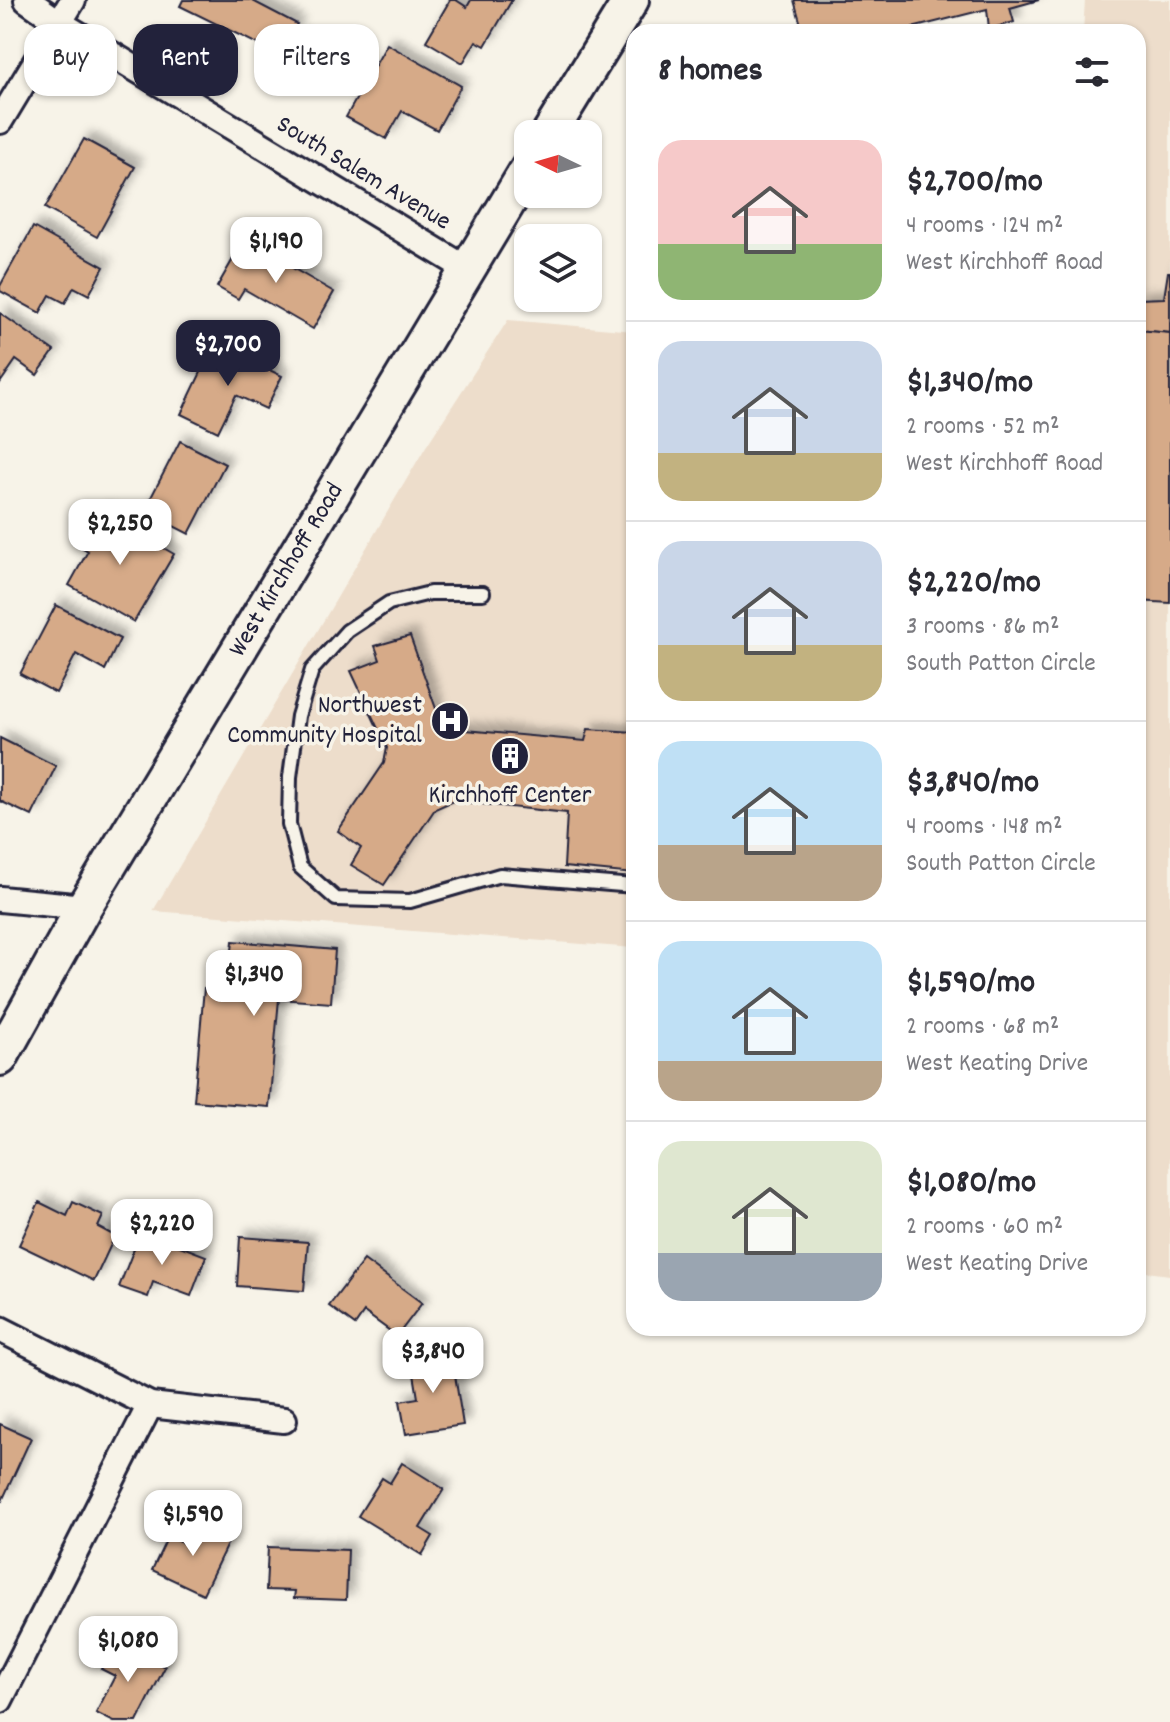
<!DOCTYPE html>
<html lang="en">
<head>
<meta charset="utf-8">
<style>
  body { margin:0; font-family:Dekko,sans-serif; background:#f2f2f3; color:#2b2b33; height:100vh; display:flex; flex-direction:column; font-size:30px; white-space:nowrap }
  * { box-sizing:border-box; margin:0 }
  p { font-size:26px; color:#7c7c81 }
  .icon { flex:none; width:44px; height:44px; fill:none; stroke:currentColor; stroke-width:2; stroke-linecap:round; stroke-linejoin:round }
  .map { position:relative; flex:1; overflow:hidden }
  .drawer { position:absolute; left:626px; top:24px; width:520px; height:1312px; display:flex; flex-direction:column; background:#fff; border-radius:24px; box-shadow:0 2px 6px #0004 }
  .drawer>* { flex:none }
  .top-card { position:absolute; left:24px; top:24px; width:482px; height:72px; display:flex; gap:16px }
  .needle { width:52px; rotate:275deg }
  .buttons { position:absolute; left:514px; top:120px; display:grid; gap:16px }
  .buttons a { display:grid; place-items:center; width:88px; height:88px; border-radius:16px; background:#fff; box-shadow:0 2px 6px #0004; font-size:40px }
  .price { position:absolute; translate:-50% -68px; padding:0 18px; border-radius:16px; background:#fff; color:#222; font-size:26px; line-height:52px; filter:drop-shadow(0 2px 4px #0008) }
  .price::after { content:''; position:absolute; left:50%; top:48px; width:24px; height:18px; margin-left:-12px; background:inherit; clip-path:polygon(0 0,100% 0,50% 100%) }
  .price.selected { background:#22223b; color:#fff }
  ul { padding:0; list-style:none }
  li { display:flex; align-items:center; gap:24px; height:200px; padding:0 32px }
  li+li { border-top:2px solid #e1e1e2 }
  li span { display:grid; place-items:center; flex:none; width:224px; height:160px; border-radius:24px; color:#555 }
  li>.icon { margin-inline-start:auto }
  span .icon { width:96px; height:96px; fill:#fffc; stroke-width:1 }
  li b { font-size:34px }
  h2 { display:flex; justify-content:space-between; align-items:center; height:96px; padding:0 32px; font-size:34px }
  .tag { padding:0 28px; border-radius:24px; background:#fff; box-shadow:0 2px 6px #0004; font-size:28px; line-height:72px }
  .tag.selected { background:#22223b; color:#fff }
  .map>svg:first-child { display:block }
  .built { fill:#edddcb }
  .building { fill:#d6aa88; stroke:#22223b; stroke-width:2; filter:url(#shadow) }
  .lines { fill:none; stroke-linecap:round; stroke-linejoin:round }
  .lane-casing { stroke:#22223b; stroke-width:18 }
  .street-casing { stroke:#22223b; stroke-width:30 }
  .secondary-casing { stroke:#22223b; stroke-width:40 }
  .lane { stroke:#f7f3e8; stroke-width:12 }
  .street { stroke:#f7f3e8; stroke-width:24 }
  .secondary { stroke:#f7f3e8; stroke-width:34 }
  .labels { text-anchor:middle; dominant-baseline:central; stroke-width:7; stroke-linejoin:round; paint-order:stroke }
  .street-label { font-size:26px; fill:#22223b; stroke:#f7f3e8 }
  .poi-label { font-size:26px; fill:#22223b; stroke:#f7f3e8; text-anchor:end }
</style>
</head>
<body>
<div class="map">
<svg width="1170" height="1722" viewBox="0 0 1170 1722">
  <defs>
    <filter id="shadow"><feDropShadow dx="7" dy="-7" stdDeviation="4" flood-color="#0004"/></filter>
  </defs>
  <rect width="100%" height="100%" fill="#f7f3e8"/>
  <filter id="ink" filterUnits="userSpaceOnUse"><feTurbulence type="fractalNoise" baseFrequency=".0125" numOctaves="2"/><feDisplacementMap in="SourceGraphic" scale="16" xChannelSelector="R" yChannelSelector="G"/><feConvolveMatrix kernelMatrix="1 2 1 2 8 2 1 2 1" color-interpolation-filters="sRGB"/></filter>
  <g filter="url(#ink)">
    <g class="built">
      <path d="M1085,0H1170V1275L1138,1271V32H1083Z"/>
      <path d="M508,320L634,331V948L153,911L425,448Z"/>
    </g>
    <g class="building">
      <path d="M183,0H251L297,24L280,55L180,6Z"/>
      <path d="M450,0H456L467,7L471,0H512L485,46L476,41L463,63L426,41Z"/>
      <path d="M794,0H1039L1010,8L1014,22L989,29L987,9L896,32H803Z"/>
      <path d="M387,44L461,86L437,130L402,111L386,139L346,117Z"/>
      <path d="M84,139L135,167L97,237L45,208Z"/>
      <path d="M33,227L104,267L89,295L74,287L65,303L50,295L40,313L0,291V286Z"/>
      <path d="M244,240L334,292L313,329L244,289L238,299L217,287Z"/>
      <path d="M1168,272H1170V333L1138,330V299L1164,298Z"/>
      <path d="M0,313L54,351L37,375L16,360L0,383Z"/>
      <path d="M1138,330L1170,333V603L1138,601Z"/>
      <path d="M213,347L249,365L251,361L282,376L266,409L236,395L218,432L181,414Z"/>
      <path d="M180,441L225,464L189,534L144,511Z"/>
      <path d="M101,512L174,554L134,622L69,585L88,551L81,547Z"/>
      <path d="M56,605L120,639L105,670L76,654L56,693L20,674Z"/>
      <path d="M410,636L443,728L585,741L588,729L634,732V874L564,867L567,813L453,801L435,809L384,885L351,865L361,848L338,831L384,763L387,748L351,671L380,660L375,646Z"/>
      <path d="M0,738L56,766L32,816L0,801Z"/>
      <path d="M233,941L335,950L331,1003L279,999L269,1107L194,1101L204,988L228,990Z"/>
      <path d="M39,1202L67,1216L73,1202L103,1216L98,1227L115,1236L94,1281L19,1245Z"/>
      <path d="M141,1231L206,1256L191,1296L153,1282L148,1297L119,1287Z"/>
      <path d="M240,1237L308,1242L304,1291L237,1286Z"/>
      <path d="M364,1260L422,1303L397,1336L364,1312L355,1325L329,1306Z"/>
      <path d="M451,1350L463,1425L406,1434L400,1401L418,1398L411,1356Z"/>
      <path d="M0,1424L31,1438L2,1501L0,1500Z"/>
      <path d="M402,1463L444,1489L420,1528L433,1536L422,1555L358,1516L382,1478L390,1483Z"/>
      <path d="M203,1522L231,1536L203,1594L152,1570L168,1536L192,1547Z"/>
      <path d="M268,1547L348,1550L346,1600L294,1598L295,1591L266,1590Z"/>
      <path d="M115,1641L165,1667L137,1722H114L96,1713L115,1676L101,1669Z"/>
    </g>
    <g class="lines">
      <defs>
        <path id="lane" d="M483,593H430L389,603L347,631L312,670L298,716L290,777L289,824L300,867L336,899L410,901L500,875L634,886"/>
        <g id="street">
          <path d="M27,0L60,23L467,269"/>
          <path d="M0,121L73,0"/>
          <path d="M0,899L84,907"/>
          <path d="M0,1329L150,1405L284,1420"/>
          <path d="M0,1700L150,1405"/>
        </g>
        <g id="secondary">
          <path d="M549,134L631,0"/>
          <path id="s1" d="M0,1058L84,907L528,169"/>
        </g>
      </defs>
      <use href="#lane" class="lane-casing"/>
      <use href="#street" class="street-casing"/>
      <use href="#secondary" class="secondary-casing"/>
      <use href="#lane" class="lane"/>
      <use href="#street" class="street"/>
      <use href="#secondary" class="secondary"/>
    </g>
  </g>
  <defs>
    <symbol id="hospital-disc" viewBox="-11 -11 22 22"><circle r="9.5" fill="#22223b" stroke="#f7f3e8"/><path d="M-5-5h3v3.5h4V-5h3V5h-3V1.5h-4V5h-3Z" fill="#fff"/></symbol>
    <symbol id="building-disc" viewBox="-11 -11 22 22"><circle r="9.5" fill="#22223b" stroke="#f7f3e8"/><path d="M-4-6H4V6H1V3H-1V6H-4ZM-2.5-4.3h1.7v1.8h-1.7ZM.8-4.3h1.7v1.8H.8ZM-2.5-1h1.7V.8h-1.7ZM.8-1h1.7V.8H.8Z" fill="#fff"/></symbol>
  </defs>
  <g fill-rule="evenodd">
    <use href="#hospital-disc" x="428" y="699" width="44" height="44"/>
    <use href="#building-disc" x="488" y="734" width="44" height="44"/>
  </g>
  <g class="labels">
    <g class="street-label">
      <text transform="translate(363 174) rotate(31)">South Salem Avenue</text>
      <text stroke="none"><textPath href="#s1" startOffset="566">West Kirchhoff Road</textPath></text>
    </g>
    <g class="poi-label">
      <text x="422" y="706">Northwest<tspan x="422" dy="30">Community Hospital</tspan></text>
      <text x="510" y="796" text-anchor="middle">Kirchhoff Center</text>
    </g>
  </g>
</svg>
<div class="buttons">
<a><svg class="needle" viewBox="-14 -14 28 28"><path d="M0-13l5 13h-10z" fill="#e53935"/><path d="M0 13l5-13h-10z" fill="#7c7c81"/></svg></a>
<a><svg class="icon" aria-label="layers" viewBox="0 0 24 24"><path d="M12 4l9 5-9 5-9-5zM3 14l9 5 9-5"/></svg></a>
</div>
<b class="price" style="left:276px;top:285px">$1,190</b>
<b class="price selected" style="left:228px;top:388px">$2,700</b>
<b class="price" style="left:120px;top:567px">$2,250</b>
<b class="price" style="left:254px;top:1018px">$1,340</b>
<b class="price" style="left:162px;top:1267px">$2,220</b>
<b class="price" style="left:433px;top:1395px">$3,840</b>
<b class="price" style="left:193px;top:1558px">$1,590</b>
<b class="price" style="left:128px;top:1684px">$1,080</b>
<div class="top-card">
<a class="tag">Buy</a>
<a class="tag selected">Rent</a>
<a class="tag">Filters</a>
</div>
<section class="drawer">
<h2>8 homes<svg class="icon" aria-label="filters" viewBox="0 0 24 24"><path d="M4 7h16M4 17h16"/><circle cx="9" cy="7" r="2"/><circle cx="15" cy="17" r="2"/></svg></h2>
<ul>
<li><span style="background:linear-gradient(#f6c9c9 65%,#8fb573 0)"><svg class="icon" aria-label="home" viewBox="0 0 24 24"><path d="M3 11l9-7 9 7M6 9v11h12V9"/></svg></span><div><b>$2,700/mo</b><p>4 rooms · 124 m²</p><p>West Kirchhoff Road</p></div></li>
<li><span style="background:linear-gradient(#c9d6e8 70%,#c2b280 0)"><svg class="icon" aria-label="home" viewBox="0 0 24 24"><path d="M3 11l9-7 9 7M6 9v11h12V9"/></svg></span><div><b>$1,340/mo</b><p>2 rooms · 52 m²</p><p>West Kirchhoff Road</p></div></li>
<li><span style="background:linear-gradient(#c9d6e8 65%,#c2b280 0)"><svg class="icon" aria-label="home" viewBox="0 0 24 24"><path d="M3 11l9-7 9 7M6 9v11h12V9"/></svg></span><div><b>$2,220/mo</b><p>3 rooms · 86 m²</p><p>South Patton Circle</p></div></li>
<li><span style="background:linear-gradient(#bfe0f5 65%,#b9a48a 0)"><svg class="icon" aria-label="home" viewBox="0 0 24 24"><path d="M3 11l9-7 9 7M6 9v11h12V9"/></svg></span><div><b>$3,840/mo</b><p>4 rooms · 148 m²</p><p>South Patton Circle</p></div></li>
<li><span style="background:linear-gradient(#bfe0f5 75%,#b9a48a 0)"><svg class="icon" aria-label="home" viewBox="0 0 24 24"><path d="M3 11l9-7 9 7M6 9v11h12V9"/></svg></span><div><b>$1,590/mo</b><p>2 rooms · 68 m²</p><p>West Keating Drive</p></div></li>
<li><span style="background:linear-gradient(#dfe7d0 70%,#9aa5b1 0)"><svg class="icon" aria-label="home" viewBox="0 0 24 24"><path d="M3 11l9-7 9 7M6 9v11h12V9"/></svg></span><div><b>$1,080/mo</b><p>2 rooms · 60 m²</p><p>West Keating Drive</p></div></li>
</ul>
</section>
</div>
</body>
</html>
